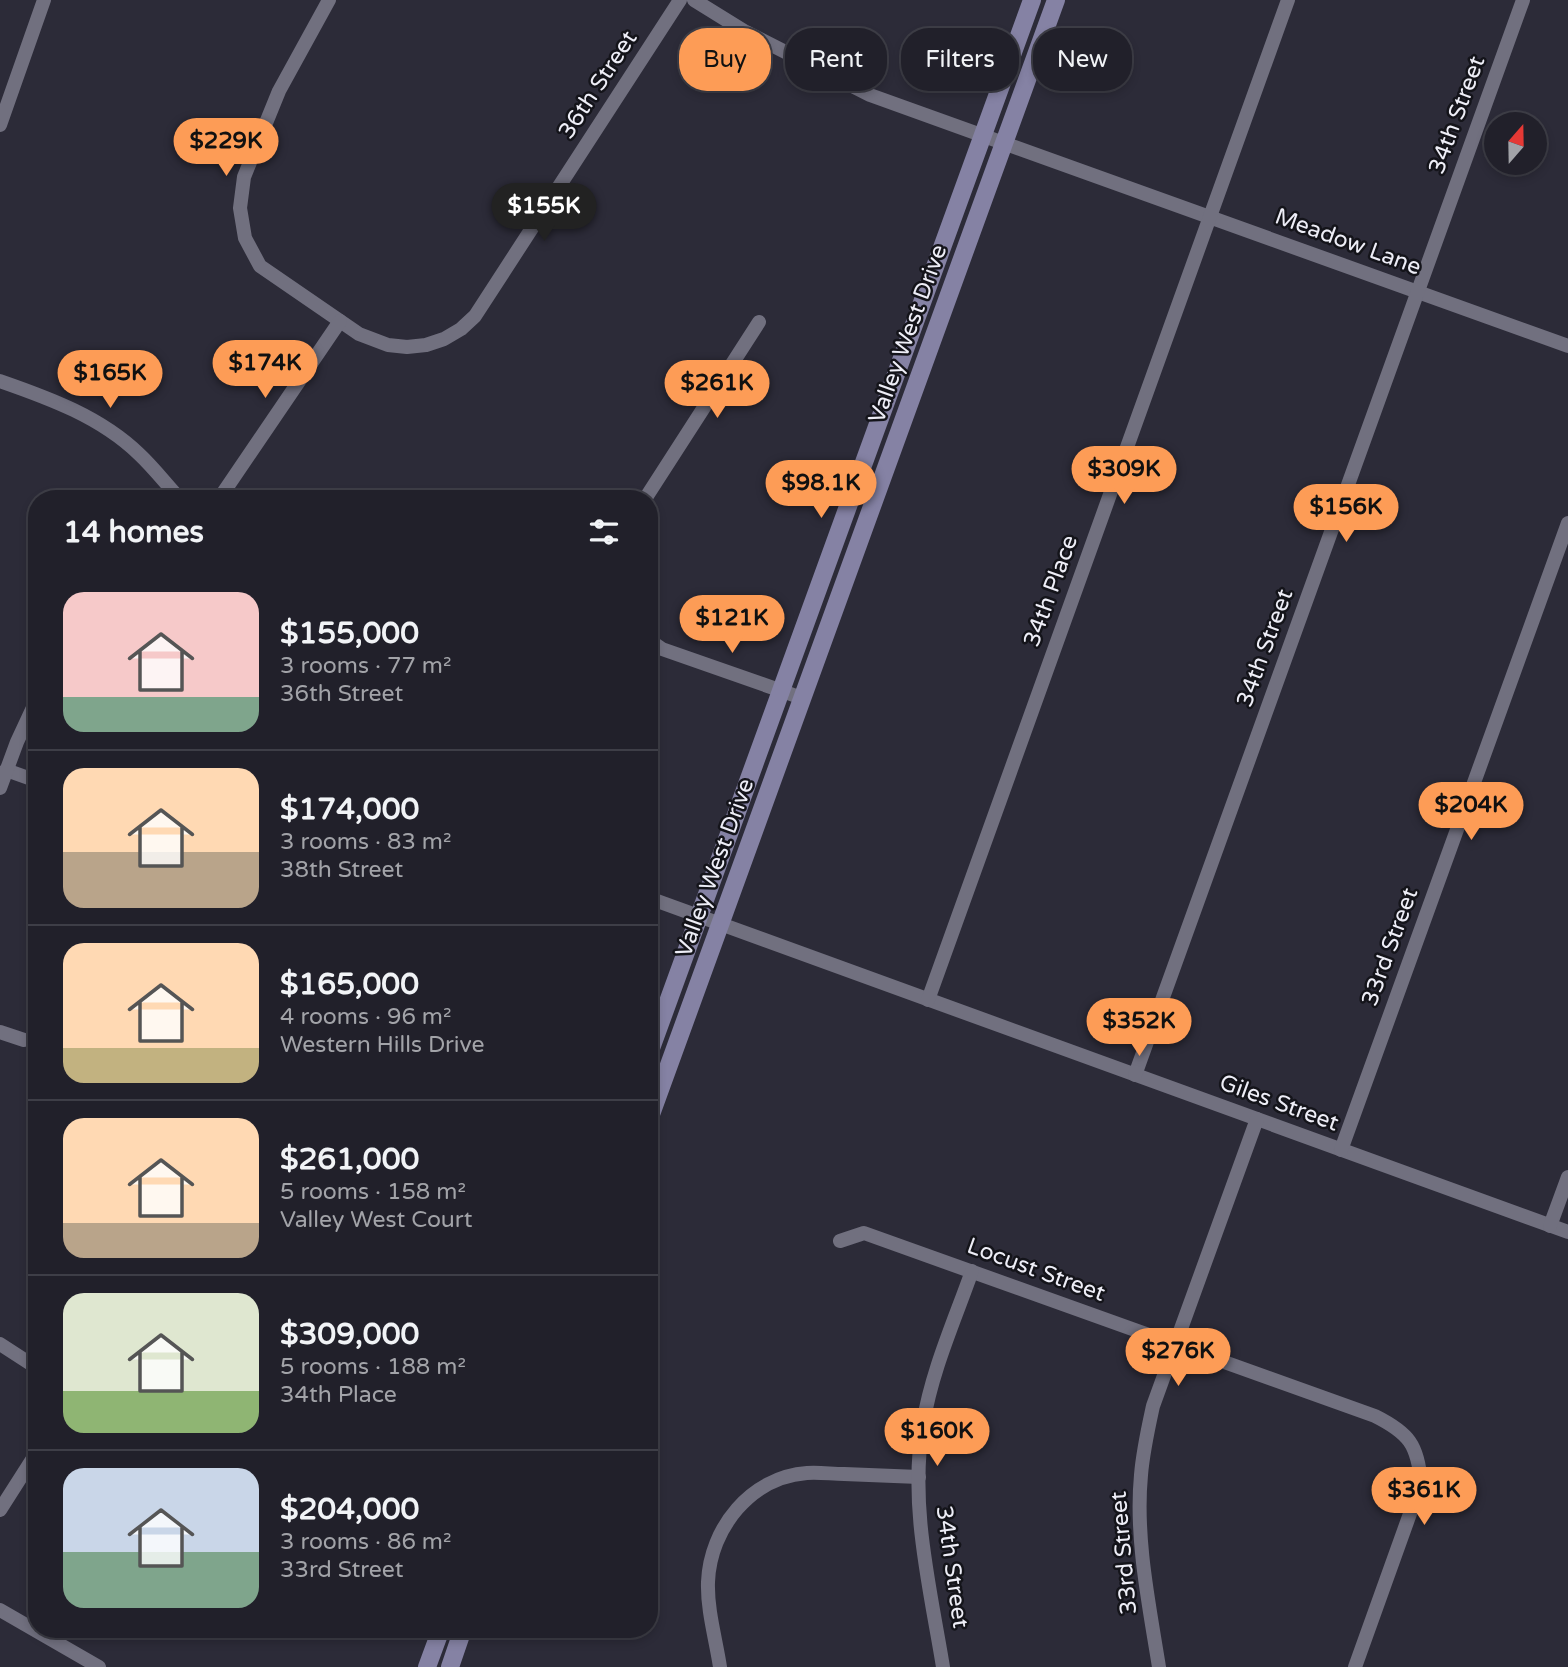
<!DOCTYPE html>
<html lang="en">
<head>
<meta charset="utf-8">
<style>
  body { margin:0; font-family:"Varela Round",sans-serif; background:#2d2d36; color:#f1f3f6; height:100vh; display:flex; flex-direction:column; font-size:26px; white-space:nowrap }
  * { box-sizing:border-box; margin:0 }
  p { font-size:23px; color:#a2a3a8 }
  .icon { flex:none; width:38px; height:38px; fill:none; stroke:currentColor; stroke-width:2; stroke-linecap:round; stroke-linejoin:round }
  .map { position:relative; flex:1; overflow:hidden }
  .panel { position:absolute; left:28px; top:490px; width:630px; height:1148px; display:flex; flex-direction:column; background:#21202a; border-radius:28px; box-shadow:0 4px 10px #0003,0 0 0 2px #3e3e47 }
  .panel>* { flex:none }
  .top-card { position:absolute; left:679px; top:28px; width:665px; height:63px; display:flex; gap:14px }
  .needle { width:46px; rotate:20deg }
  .buttons { position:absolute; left:1484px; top:112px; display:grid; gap:14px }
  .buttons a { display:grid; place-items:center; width:63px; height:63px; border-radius:50%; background:#21202a; box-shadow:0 4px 10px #0003,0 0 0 2px #3e3e47; font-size:35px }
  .price { position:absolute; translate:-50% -60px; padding:0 16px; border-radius:24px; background:#fd9c56; color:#111; font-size:23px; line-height:46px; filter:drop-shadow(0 2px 4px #0008) }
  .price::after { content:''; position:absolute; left:50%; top:42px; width:21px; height:16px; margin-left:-10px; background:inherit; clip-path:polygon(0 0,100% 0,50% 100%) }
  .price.on { background:#222; color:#fff }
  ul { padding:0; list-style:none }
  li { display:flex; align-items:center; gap:21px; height:175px; padding:0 35px }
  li+li { border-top:2px solid #3e3e47 }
  li span { display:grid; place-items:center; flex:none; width:196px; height:140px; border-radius:21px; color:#555 }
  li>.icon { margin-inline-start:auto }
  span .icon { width:84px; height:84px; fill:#fffc; stroke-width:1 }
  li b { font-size:30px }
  h2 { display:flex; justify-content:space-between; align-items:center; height:84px; padding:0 35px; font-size:30px }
  .pill { padding:0 24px; border-radius:28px; background:#21202a; box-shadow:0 4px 10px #0003,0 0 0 2px #3e3e47; font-size:24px; line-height:63px }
  .pill.on { background:#fd9c56; color:#111 }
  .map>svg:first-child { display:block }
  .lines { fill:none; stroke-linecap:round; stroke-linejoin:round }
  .street { stroke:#71707f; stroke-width:14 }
  .secondary { stroke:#8582a4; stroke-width:18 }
  .labels { text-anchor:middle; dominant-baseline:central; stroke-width:5; stroke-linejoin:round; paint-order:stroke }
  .street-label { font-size:23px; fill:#eeeef7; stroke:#14141a }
</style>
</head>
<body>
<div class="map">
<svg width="1568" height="1667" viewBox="0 0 1568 1667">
  <rect width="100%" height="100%" fill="#2c2b38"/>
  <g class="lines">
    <g class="street">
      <path d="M329,0L279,91L244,177L240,208L245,238L260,266L359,334L388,345L407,347L426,345L444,339L461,329L475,316L680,0"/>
      <path d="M694,0L744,31L870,95L1568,346"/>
      <path d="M0,125L44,0"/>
      <path d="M0,381C49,398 101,417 139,454C154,468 166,484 180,499"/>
      <path d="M219,499L340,321"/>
      <path d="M645,499L759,322"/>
      <path d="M649,640L662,649L802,698"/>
      <path d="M6,770L37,781"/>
      <path d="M0,788L17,742L37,699"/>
      <path d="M649,898L1568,1232"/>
      <path d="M928,1000L1288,0"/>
      <path d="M0,1032L24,1040"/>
      <path d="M1135,1075L1523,0"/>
      <path d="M1341,1150L1568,523"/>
      <path d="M1550,1226L1568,1177"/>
      <path d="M840,1241L864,1233L1375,1416C1409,1433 1418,1445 1421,1483L1355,1667"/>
      <path d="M0,1344L37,1368"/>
      <path d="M0,1510L37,1452"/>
      <path d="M0,1610L99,1667"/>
      <path d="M720,1667C716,1640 707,1610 708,1582C710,1528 751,1477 807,1473C819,1472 832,1474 844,1474C869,1475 894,1476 919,1477"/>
      <path d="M943,1667C930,1587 909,1505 923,1424C932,1370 954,1322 972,1271"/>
      <path d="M1159,1667C1149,1604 1135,1538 1141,1475C1143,1451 1148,1429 1153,1406L1257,1119"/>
    </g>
    <g class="secondary">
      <path d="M649,1054L1032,0"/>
      <path d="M649,1120L1056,0"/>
      <path d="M427,1667L441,1629"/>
      <path d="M450,1667L463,1629"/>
    </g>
  </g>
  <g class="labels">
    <g class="street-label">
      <text transform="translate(598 85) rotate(-57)">36th Street</text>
      <text transform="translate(1457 115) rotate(-70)">34th Street</text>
      <text transform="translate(1348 242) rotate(20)">Meadow Lane</text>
      <text transform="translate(908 334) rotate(-70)">Valley West Drive</text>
      <text transform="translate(1051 591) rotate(-70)">34th Place</text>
      <text transform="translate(1265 648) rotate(-70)">34th Street</text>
      <text transform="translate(715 868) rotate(-70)">Valley West Drive</text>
      <text transform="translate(1390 947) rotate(-70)">33rd Street</text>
      <text transform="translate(1279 1103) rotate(20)">Giles Street</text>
      <text transform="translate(1036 1270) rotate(20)">Locust Street</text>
      <text transform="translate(1124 1553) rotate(-95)">33rd Street</text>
      <text transform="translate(952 1567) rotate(82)">34th Street</text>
    </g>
  </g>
</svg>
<div class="buttons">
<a><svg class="needle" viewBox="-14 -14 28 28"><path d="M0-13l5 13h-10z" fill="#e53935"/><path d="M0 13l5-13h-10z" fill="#a2a3a8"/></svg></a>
</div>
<b class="price" style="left:226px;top:178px">$229K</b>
<b class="price on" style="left:544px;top:243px">$155K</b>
<b class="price" style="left:265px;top:400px">$174K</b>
<b class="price" style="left:110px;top:410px">$165K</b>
<b class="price" style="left:717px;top:420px">$261K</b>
<b class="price" style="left:1124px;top:506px">$309K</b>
<b class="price" style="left:821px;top:520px">$98.1K</b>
<b class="price" style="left:1346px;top:544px">$156K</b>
<b class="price" style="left:732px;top:655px">$121K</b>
<b class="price" style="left:1471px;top:842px">$204K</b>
<b class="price" style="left:1139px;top:1058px">$352K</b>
<b class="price" style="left:1178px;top:1388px">$276K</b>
<b class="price" style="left:937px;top:1468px">$160K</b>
<b class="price" style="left:1424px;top:1527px">$361K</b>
<div class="top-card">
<a class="pill on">Buy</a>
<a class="pill">Rent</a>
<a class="pill">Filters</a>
<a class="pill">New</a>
</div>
<section class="panel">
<h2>14 homes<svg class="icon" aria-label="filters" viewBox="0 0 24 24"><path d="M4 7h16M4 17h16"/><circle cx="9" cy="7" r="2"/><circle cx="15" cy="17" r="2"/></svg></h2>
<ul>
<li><span style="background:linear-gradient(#f6c9c9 75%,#7fa58c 0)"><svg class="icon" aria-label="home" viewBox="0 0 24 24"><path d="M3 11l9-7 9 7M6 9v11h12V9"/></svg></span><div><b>$155,000</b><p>3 rooms · 77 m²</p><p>36th Street</p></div></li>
<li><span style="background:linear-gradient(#ffd9b3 60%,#b9a48a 0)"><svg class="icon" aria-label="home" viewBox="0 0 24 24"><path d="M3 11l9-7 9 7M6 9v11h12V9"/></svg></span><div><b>$174,000</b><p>3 rooms · 83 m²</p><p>38th Street</p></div></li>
<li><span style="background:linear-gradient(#ffd9b3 75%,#c2b280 0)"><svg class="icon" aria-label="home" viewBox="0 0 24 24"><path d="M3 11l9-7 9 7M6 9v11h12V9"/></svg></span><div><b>$165,000</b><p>4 rooms · 96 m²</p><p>Western Hills Drive</p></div></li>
<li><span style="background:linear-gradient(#ffd9b3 75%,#b9a48a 0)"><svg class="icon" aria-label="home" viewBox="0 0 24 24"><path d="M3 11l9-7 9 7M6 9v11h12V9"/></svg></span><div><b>$261,000</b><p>5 rooms · 158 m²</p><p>Valley West Court</p></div></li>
<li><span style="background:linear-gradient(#dfe7d0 70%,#8fb573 0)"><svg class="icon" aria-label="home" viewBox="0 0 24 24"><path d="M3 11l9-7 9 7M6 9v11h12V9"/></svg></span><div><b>$309,000</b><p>5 rooms · 188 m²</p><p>34th Place</p></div></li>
<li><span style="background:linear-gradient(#c9d6e8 60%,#7fa58c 0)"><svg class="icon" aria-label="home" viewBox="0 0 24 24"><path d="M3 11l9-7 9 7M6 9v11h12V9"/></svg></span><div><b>$204,000</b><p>3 rooms · 86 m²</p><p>33rd Street</p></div></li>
</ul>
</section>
</div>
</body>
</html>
